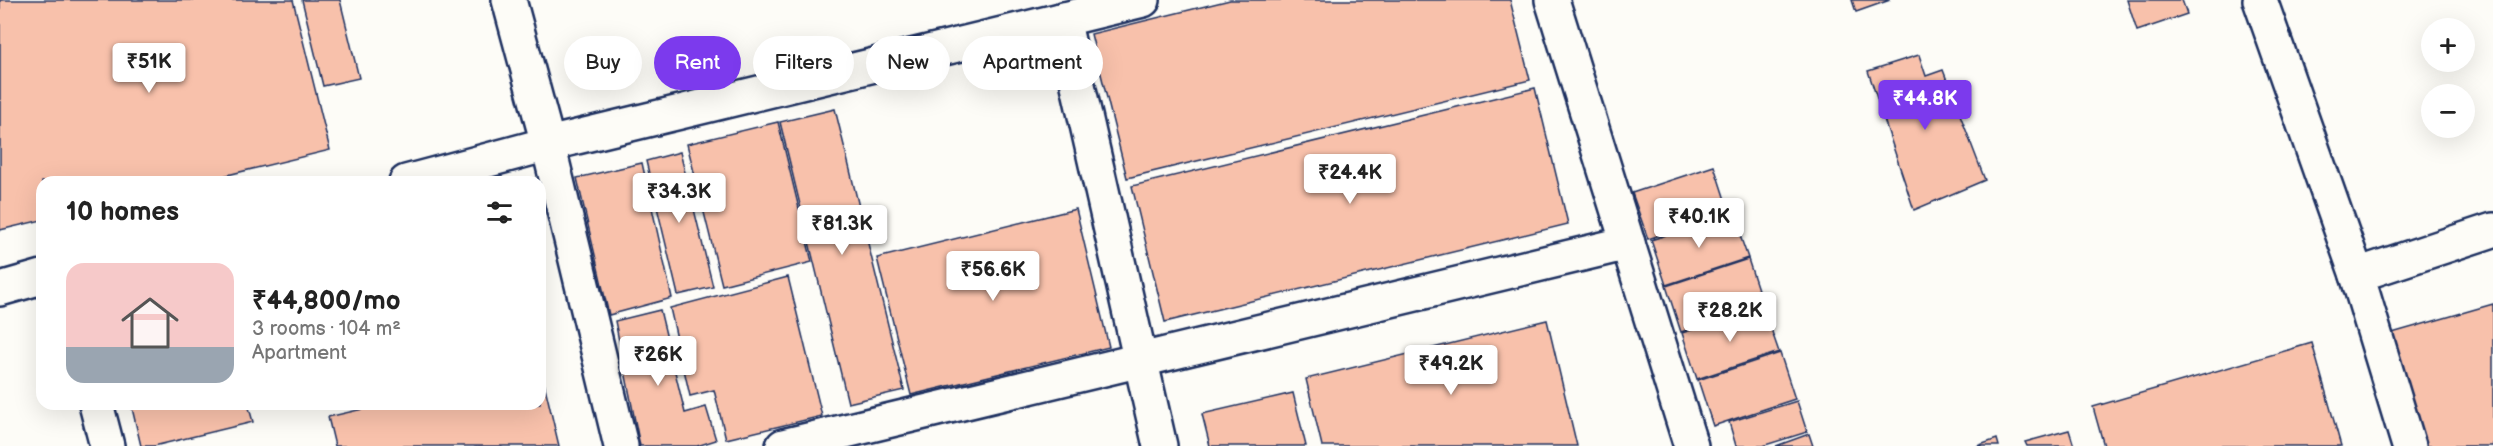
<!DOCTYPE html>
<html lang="en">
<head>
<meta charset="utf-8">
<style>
  body { margin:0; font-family:"Balsamiq Sans",sans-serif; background:#f6f6f6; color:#222; height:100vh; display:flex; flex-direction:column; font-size:22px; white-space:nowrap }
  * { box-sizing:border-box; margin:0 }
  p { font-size:20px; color:#767676 }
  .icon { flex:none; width:33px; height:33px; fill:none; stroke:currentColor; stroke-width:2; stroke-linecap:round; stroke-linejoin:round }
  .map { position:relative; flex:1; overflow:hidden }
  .details { position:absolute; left:36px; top:176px; width:510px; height:234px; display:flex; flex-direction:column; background:#fff; border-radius:18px; box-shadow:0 6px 24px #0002 }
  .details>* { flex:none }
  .top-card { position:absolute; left:564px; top:36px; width:570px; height:54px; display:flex; gap:12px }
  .tools { position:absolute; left:2421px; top:18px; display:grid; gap:12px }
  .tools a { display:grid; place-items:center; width:54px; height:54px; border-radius:50%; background:#fff; box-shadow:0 6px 24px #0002; font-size:30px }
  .price { position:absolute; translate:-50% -51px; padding:0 14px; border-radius:6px; background:#fff; color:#222; font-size:20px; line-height:39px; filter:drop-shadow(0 2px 3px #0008) }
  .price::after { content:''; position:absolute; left:50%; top:36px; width:18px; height:14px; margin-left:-9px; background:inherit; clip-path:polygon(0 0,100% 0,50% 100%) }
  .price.selected { background:#7c3aed; color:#fff }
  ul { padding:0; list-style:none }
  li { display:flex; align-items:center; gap:18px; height:150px; padding:0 30px }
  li+li { border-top:2px solid #e0e0e0 }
  li span { display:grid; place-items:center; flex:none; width:168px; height:120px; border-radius:18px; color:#555 }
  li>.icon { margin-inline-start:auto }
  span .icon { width:72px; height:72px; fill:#fffc; stroke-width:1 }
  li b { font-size:26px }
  h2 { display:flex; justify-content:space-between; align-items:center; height:72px; padding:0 30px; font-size:26px }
  .tag { padding:0 21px; border-radius:27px; background:#fff; box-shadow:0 6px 24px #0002; font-size:21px; line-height:54px }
  .tag.selected { background:#7c3aed; color:#fff }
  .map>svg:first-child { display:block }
  .building { fill:#f8c1ab; stroke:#1b2f5e; stroke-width:1.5 }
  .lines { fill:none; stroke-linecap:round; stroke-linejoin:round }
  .minor-casing { stroke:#1b2f5e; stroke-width:38 }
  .minor { stroke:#fdfcf7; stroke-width:33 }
</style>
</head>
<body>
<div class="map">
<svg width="2493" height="446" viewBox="0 0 2493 446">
  <rect width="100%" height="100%" fill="#fdfcf7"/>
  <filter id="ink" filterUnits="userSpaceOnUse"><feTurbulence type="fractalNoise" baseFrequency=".0167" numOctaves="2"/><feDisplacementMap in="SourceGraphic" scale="12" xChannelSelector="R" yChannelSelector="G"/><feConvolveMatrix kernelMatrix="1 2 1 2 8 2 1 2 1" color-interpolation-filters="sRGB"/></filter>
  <g filter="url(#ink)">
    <g class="building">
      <path d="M0,0H293L330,150L199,182H42V220L0,230Z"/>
      <path d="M302,0H340L359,78L323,86Z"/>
      <path d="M1230,0H1510L1530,80L1127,178L1091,34Z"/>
      <path d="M1852,0H1890L1856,12Z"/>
      <path d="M2127,0H2182L2187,14L2137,31Z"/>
      <path d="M1919,55L1926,76L1943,70L1985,180L1914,210L1868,71Z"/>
      <path d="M1535,88L1568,224L1165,322L1132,186Z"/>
      <path d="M835,109L904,390L848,403L780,122Z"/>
      <path d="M778,122L812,262L722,285L687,144Z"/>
      <path d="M680,152L713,287L678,295L646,161Z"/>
      <path d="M642,163L672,298L609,315L577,178Z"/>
      <path d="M1714,166L1729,212L1648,239L1632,193Z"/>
      <path d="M1076,209L1109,347L911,395L877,258Z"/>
      <path d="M1732,213L1748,258L1666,285L1651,240Z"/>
      <path d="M1748,259L1763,305L1681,332L1666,286Z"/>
      <path d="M788,277L822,416L726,439L714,390L690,396L670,308Z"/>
      <path d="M2493,304V446H2424L2392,333Z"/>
      <path d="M1763,306L1779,352L1697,379L1682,333Z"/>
      <path d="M660,310L685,413L706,407L716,440L697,446H640L615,321Z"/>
      <path d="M1547,320L1577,446H1322L1306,379Z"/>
      <path d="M2312,343L2341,446H2104L2093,407Z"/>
      <path d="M1780,353L1795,399L1713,426L1698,380Z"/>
      <path d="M540,366L559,446H335L328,417L384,404H540Z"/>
      <path d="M1293,393L1306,446H1210L1202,414Z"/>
      <path d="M1797,401L1807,432L1762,446H1736L1729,422Z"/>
      <path d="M131,404H248L253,422L154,446H141Z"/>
      <path d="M2069,430L2074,446H2027L2025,442Z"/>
      <path d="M1809,434L1813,446H1776Z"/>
      <path d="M1997,439L1999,446H1977Z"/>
    </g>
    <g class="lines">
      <defs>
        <g id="minor">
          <path d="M509,0L548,144L621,446"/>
          <path d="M1552,0L1691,446"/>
          <path d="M2260,0L2357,275L2409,446"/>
          <path d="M1063,19L1160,446"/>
          <path d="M406,182L548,144L1143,0"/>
          <path d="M2357,275L2493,230"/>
          <path d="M0,289L42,277"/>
          <path d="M96,404L107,446"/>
          <path d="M783,446L1628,243"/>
        </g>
      </defs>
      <use href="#minor" class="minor-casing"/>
      <use href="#minor" class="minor"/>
    </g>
  </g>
</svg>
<div class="tools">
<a>+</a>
<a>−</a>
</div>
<b class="price" style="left:149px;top:94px">₹51K</b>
<b class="price selected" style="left:1925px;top:131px">₹44.8K</b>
<b class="price" style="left:1350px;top:205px">₹24.4K</b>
<b class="price" style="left:679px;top:224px">₹34.3K</b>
<b class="price" style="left:1699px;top:249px">₹40.1K</b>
<b class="price" style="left:842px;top:256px">₹81.3K</b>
<b class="price" style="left:993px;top:302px">₹56.6K</b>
<b class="price" style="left:1730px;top:343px">₹28.2K</b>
<b class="price" style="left:658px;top:387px">₹26K</b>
<b class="price" style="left:1451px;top:396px">₹49.2K</b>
<div class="top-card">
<a class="tag">Buy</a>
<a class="tag selected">Rent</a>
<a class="tag">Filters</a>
<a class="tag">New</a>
<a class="tag">Apartment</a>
</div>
<section class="details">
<h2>10 homes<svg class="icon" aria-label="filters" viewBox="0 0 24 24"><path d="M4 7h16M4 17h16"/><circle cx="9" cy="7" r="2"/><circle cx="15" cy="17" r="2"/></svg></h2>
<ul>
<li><span style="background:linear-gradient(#f6c9c9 70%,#9aa5b1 0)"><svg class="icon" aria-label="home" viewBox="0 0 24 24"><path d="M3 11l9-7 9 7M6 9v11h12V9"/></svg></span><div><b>₹44,800/mo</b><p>3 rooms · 104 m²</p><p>Apartment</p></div></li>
</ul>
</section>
</div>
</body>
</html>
